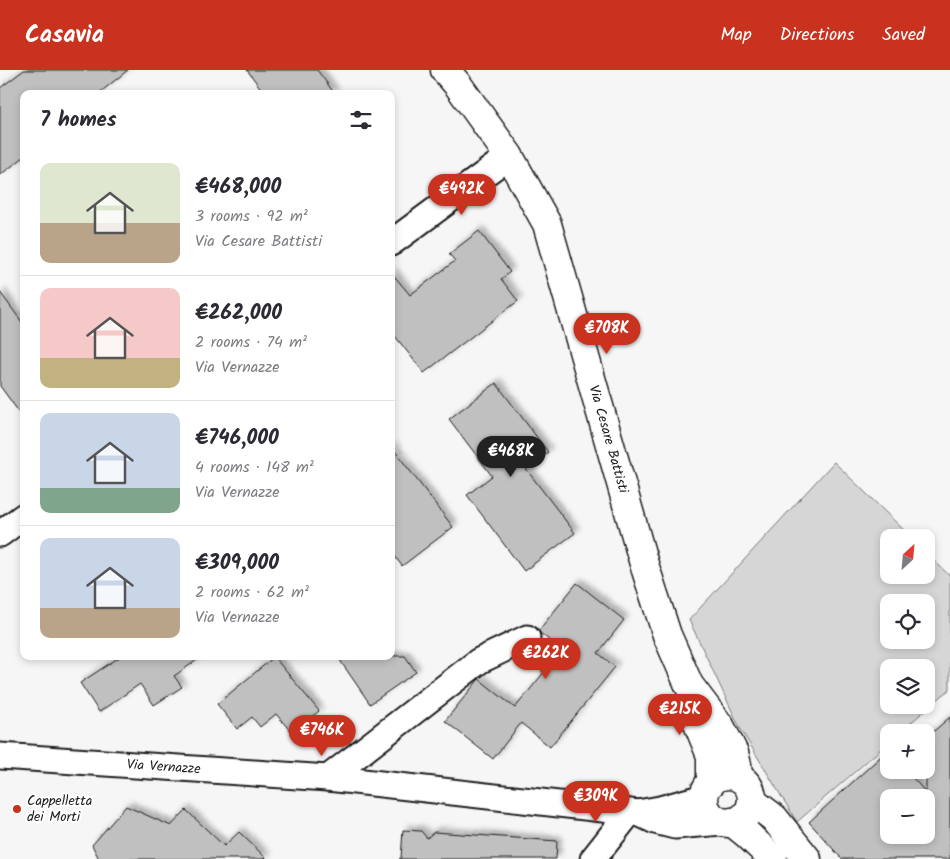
<!DOCTYPE html>
<html lang="en">
<head>
<meta charset="utf-8">
<style>
  body { margin:0; font-family:Kalam,sans-serif; background:#f7f7f7; color:#2b2b33; height:100vh; display:flex; flex-direction:column; font-size:19px; white-space:nowrap }
  * { box-sizing:border-box; margin:0 }
  p { font-size:16px; color:#7c7c81 }
  .icon { flex:none; width:28px; height:28px; fill:none; stroke:currentColor; stroke-width:2; stroke-linecap:round; stroke-linejoin:round }
  .map { position:relative; flex:1; overflow:hidden }
  .panel { position:absolute; left:20px; top:20px; width:375px; height:570px; display:flex; flex-direction:column; background:#fff; border-radius:10px; box-shadow:0 2px 8px #0003 }
  .panel>* { flex:none }
  .needle { width:32px; rotate:26deg }
  .buttons { position:absolute; left:880px; top:459px; display:grid; gap:10px }
  .buttons a { display:grid; place-items:center; width:55px; height:55px; border-radius:10px; background:#fff; box-shadow:0 2px 8px #0003; font-size:25px }
  .price { position:absolute; translate:-50% -42px; padding:0 11px; border-radius:18px; background:#c8321e; color:#fff; font-size:16px; line-height:32px; filter:drop-shadow(0 1px 2px #0008) }
  .price::after { content:''; position:absolute; left:50%; top:30px; width:15px; height:11px; margin-left:-8px; background:inherit; clip-path:polygon(0 0,100% 0,50% 100%) }
  .price.current { background:#222; color:#fff }
  ul { padding:0; list-style:none }
  li { display:flex; align-items:center; gap:15px; height:125px; padding:0 20px }
  li+li { border-top:1px solid #e1e1e2 }
  li span { display:grid; place-items:center; flex:none; width:140px; height:100px; border-radius:10px; color:#555 }
  li>.icon { margin-inline-start:auto }
  span .icon { width:60px; height:60px; fill:#fffc; stroke-width:1 }
  li b { font-size:21px }
  h2 { display:flex; justify-content:space-between; align-items:center; height:60px; padding:0 20px; font-size:21px }
  header { display:flex; align-items:center; gap:30px; box-sizing:border-box; height:70px; padding:0 25px; background:#c8321e; color:#fff }
  header strong { font-size:24px }
  nav { display:flex; gap:28px; margin-inline-start:auto; font-size:18px }
  .map>svg:first-child { display:block }
  .green { fill:#d6d6d6; stroke:#797979; fill-rule:evenodd }
  .building { fill:#c0c0c0; stroke:#1c1c1c; fill-rule:evenodd; filter:url(#shadow) }
  .lines { fill:none; stroke-linecap:round; stroke-linejoin:round }
  .minor-casing { stroke:#1c1c1c; stroke-width:29 }
  .tertiary-casing { stroke:#1c1c1c; stroke-width:31 }
  .minor { stroke:#fff; stroke-width:25 }
  .tertiary { stroke:#fff; stroke-width:28 }
  .poi-dot { fill:#c8321e; stroke:#fff; stroke-width:2 }
  .labels { text-anchor:middle; dominant-baseline:central; stroke-width:4; stroke-linejoin:round; paint-order:stroke }
  .street-label { font-size:14px; fill:#1c1c1c; stroke:#fff }
  .poi-label { font-size:14px; fill:#1c1c1c; stroke:#fff; text-anchor:start }
</style>
</head>
<body>
<header>
<strong>Casavia</strong>
<nav><a>Map</a><a>Directions</a><a>Saved</a></nav>
</header>
<div class="map">
<svg width="950" height="789" viewBox="0 0 950 789">
  <defs>
    <filter id="shadow"><feDropShadow dx="4.5" dy="-4.5" stdDeviation="2.5" flood-color="#0004"/></filter>
  </defs>
  <rect width="100%" height="100%" fill="#f6f6f6"/>
  <filter id="ink" filterUnits="userSpaceOnUse"><feTurbulence type="fractalNoise" baseFrequency=".02" numOctaves="2"/><feDisplacementMap in="SourceGraphic" scale="10" xChannelSelector="R" yChannelSelector="G"/><feConvolveMatrix kernelMatrix="1 2 1 2 8 2 1 2 1" color-interpolation-filters="sRGB"/></filter>
  <g filter="url(#ink)">
    <path class="green" d="M834,392L911,467L889,468V505H926V483L950,506V619L900,662H889V672L797,752L740,658L689,550ZM889,532H926V570H889ZM889,598H926V635H889Z"/>
    <g class="building">
      <path d="M24,0H128L98,24H24V87L0,105V18Z"/>
      <path d="M247,0H317L335,24H265Z"/>
      <path d="M479,161L510,202L501,209L518,231L424,303L391,261V202L410,225L455,191L449,184Z"/>
      <path d="M0,222L24,255V349L0,316Z"/>
      <path d="M496,313L548,382L526,399L575,463L524,501L467,425L492,406L449,349Z"/>
      <path d="M391,376L453,457L402,496L391,481Z"/>
      <path d="M577,513L624,550L598,583L615,597L550,677L521,653L493,689L445,651L479,609L515,638L562,580L540,563L539,560Z"/>
      <path d="M121,586H203L174,606L182,617L154,635L140,614L99,642L80,613Z"/>
      <path d="M337,586H405L416,602L370,634Z"/>
      <path d="M274,587L319,641L292,663L276,644L260,657L252,647L237,659L217,634Z"/>
      <path d="M950,647V789H842L809,752L888,680L889,700H906L926,723V668ZM889,728H926V765H889Z"/>
      <path d="M126,736L171,756L186,740L224,776L239,762L267,789H99L92,775Z"/>
      <path d="M403,760L421,761L427,768L434,762L557,771L556,789H399L401,788Z"/>
    </g>
    <g class="lines">
      <defs>
        <g id="minor">
          <path d="M391,173L509,86"/>
          <path d="M0,464L24,446"/>
          <path id="s1" d="M0,686L328,708L638,743L660,739L704,727"/>
          <path d="M328,708L479,591L527,568"/>
          <path d="M638,743L655,751L675,756L722,752"/>
          <path d="M593,789L630,742"/>
        </g>
        <g id="tertiary">
          <path id="s2" d="M445,0L458,15L509,86L547,154L644,494L667,565L689,615L720,656L734,683L737,695L738,707"/>
          <path d="M691,629L694,644L711,686V713"/>
          <circle cx="728" cy="729" r="24"/>
          <path d="M752,731L774,748L807,789"/>
          <path d="M732,752L748,765L773,789"/>
        </g>
      </defs>
      <use href="#minor" class="minor-casing"/>
      <use href="#tertiary" class="tertiary-casing"/>
      <use href="#minor" class="minor"/>
      <use href="#tertiary" class="tertiary"/>
    </g>
  </g>
  <circle class="poi-dot" cx="17" cy="739" r="5"/>
  <g class="labels">
    <g class="street-label">
      <text stroke="none"><textPath href="#s2" startOffset="409">Via Cesare Battisti</textPath></text>
      <text stroke="none"><textPath href="#s1" startOffset="164">Via Vernazze</textPath></text>
    </g>
    <g class="poi-label">
      <text x="27" y="731">Cappelletta<tspan x="27" dy="16">dei Morti</tspan></text>
    </g>
  </g>
</svg>
<div class="buttons">
<a><svg class="needle" viewBox="-14 -14 28 28"><path d="M0-13l5 13h-10z" fill="#e53935"/><path d="M0 13l5-13h-10z" fill="#7c7c81"/></svg></a>
<a><svg class="icon" aria-label="locate" viewBox="0 0 24 24"><circle cx="12" cy="12" r="6"/><path d="M12 2v4M12 18v4M2 12h4M18 12h4"/></svg></a>
<a><svg class="icon" aria-label="layers" viewBox="0 0 24 24"><path d="M12 4l9 5-9 5-9-5zM3 14l9 5 9-5"/></svg></a>
<a>+</a>
<a>−</a>
</div>
<b class="price" style="left:462px;top:146px">€492K</b>
<b class="price" style="left:607px;top:285px">€708K</b>
<b class="price current" style="left:511px;top:408px">€468K</b>
<b class="price" style="left:546px;top:610px">€262K</b>
<b class="price" style="left:680px;top:666px">€215K</b>
<b class="price" style="left:322px;top:687px">€746K</b>
<b class="price" style="left:596px;top:753px">€309K</b>
<section class="panel">
<h2>7 homes<svg class="icon" aria-label="filters" viewBox="0 0 24 24"><path d="M4 7h16M4 17h16"/><circle cx="9" cy="7" r="2"/><circle cx="15" cy="17" r="2"/></svg></h2>
<ul>
<li><span style="background:linear-gradient(#dfe7d0 60%,#b9a48a 0)"><svg class="icon" aria-label="home" viewBox="0 0 24 24"><path d="M3 11l9-7 9 7M6 9v11h12V9"/></svg></span><div><b>€468,000</b><p>3 rooms · 92 m²</p><p>Via Cesare Battisti</p></div></li>
<li><span style="background:linear-gradient(#f6c9c9 70%,#c2b280 0)"><svg class="icon" aria-label="home" viewBox="0 0 24 24"><path d="M3 11l9-7 9 7M6 9v11h12V9"/></svg></span><div><b>€262,000</b><p>2 rooms · 74 m²</p><p>Via Vernazze</p></div></li>
<li><span style="background:linear-gradient(#c9d6e8 75%,#7fa58c 0)"><svg class="icon" aria-label="home" viewBox="0 0 24 24"><path d="M3 11l9-7 9 7M6 9v11h12V9"/></svg></span><div><b>€746,000</b><p>4 rooms · 148 m²</p><p>Via Vernazze</p></div></li>
<li><span style="background:linear-gradient(#c9d6e8 70%,#b9a48a 0)"><svg class="icon" aria-label="home" viewBox="0 0 24 24"><path d="M3 11l9-7 9 7M6 9v11h12V9"/></svg></span><div><b>€309,000</b><p>2 rooms · 62 m²</p><p>Via Vernazze</p></div></li>
</ul>
</section>
</div>
</body>
</html>
